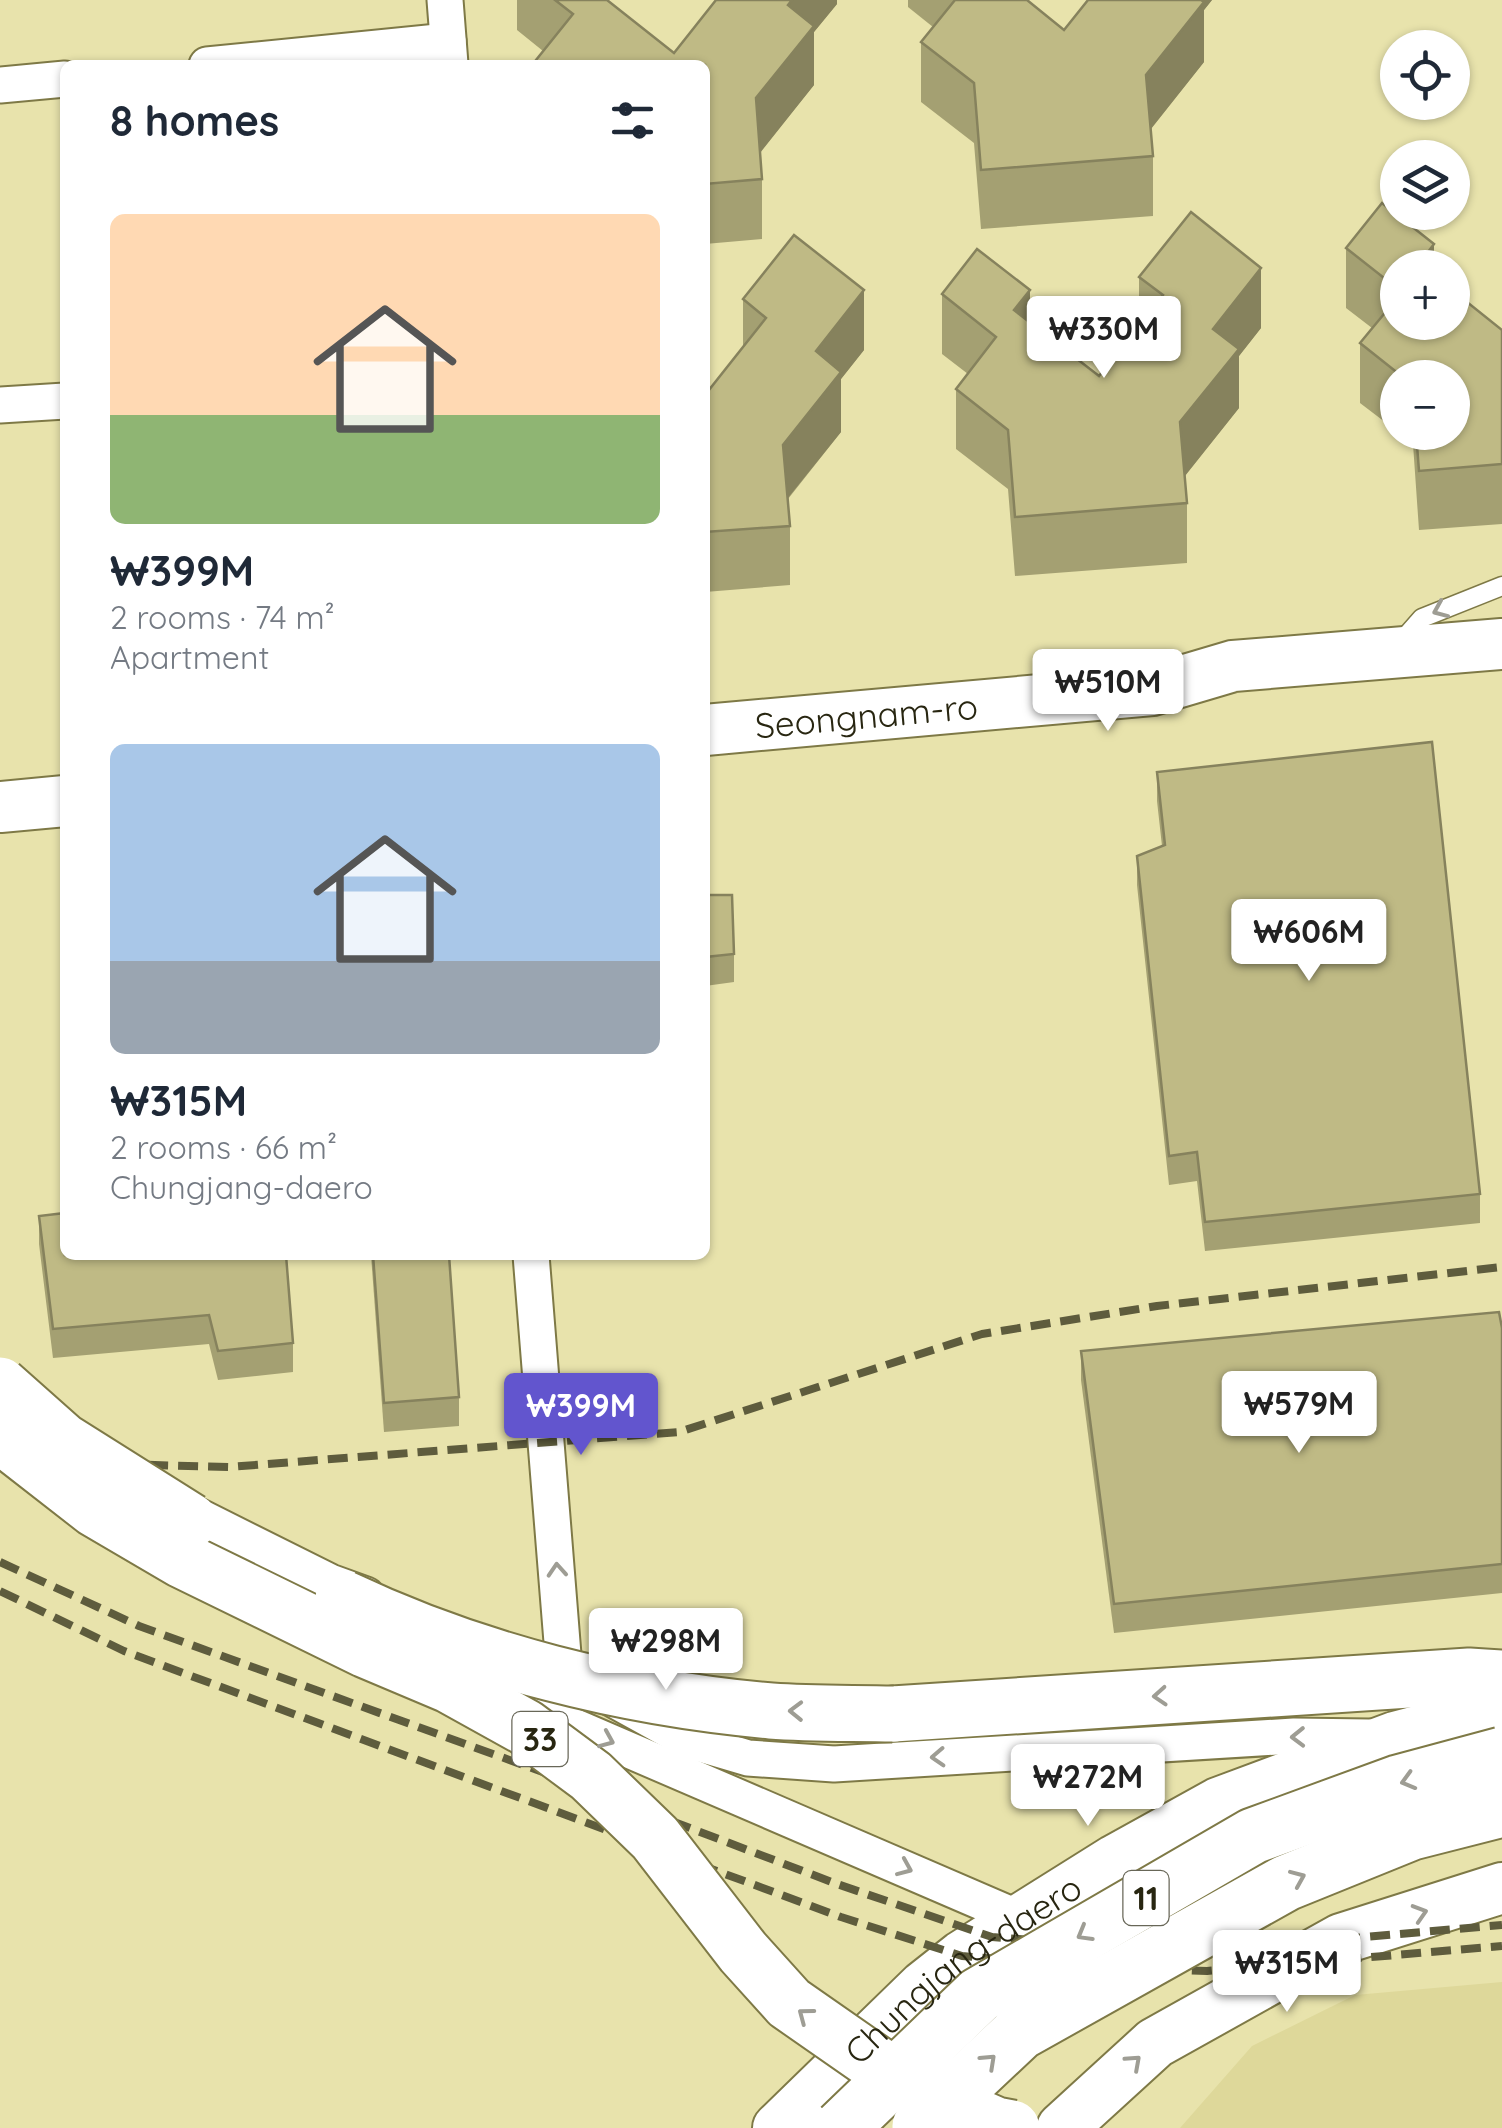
<!DOCTYPE html>
<html lang="en">
<head>
<meta charset="utf-8">
<style>
  body { margin:0; font-family:Quicksand,sans-serif; background:#f2f2f3; color:#1f2937; height:100vh; display:flex; flex-direction:column; font-size:38px; white-space:nowrap }
  * { box-sizing:border-box; margin:0 }
  p { font-size:32px; color:#747a83 }
  .icon { flex:none; width:55px; height:55px; fill:none; stroke:currentColor; stroke-width:2; stroke-linecap:round; stroke-linejoin:round }
  .map { position:relative; flex:1; overflow:hidden }
  .sheet { position:absolute; left:60px; top:60px; width:650px; height:1200px; display:flex; flex-direction:column; background:#fff; border-radius:15px; box-shadow:0 2px 8px #0004 }
  .sheet>* { flex:none }
  .tools { position:absolute; left:1380px; top:30px; display:grid; gap:20px }
  .tools a { display:grid; place-items:center; width:90px; height:90px; border-radius:50%; background:#fff; box-shadow:0 2px 8px #0004; font-size:50px }
  .price { position:absolute; translate:-50% -85px; padding:0 22px; border-radius:10px; background:#fff; color:#222; font-size:32px; line-height:65px; filter:drop-shadow(0 2px 5px #0008) }
  .price::after { content:''; position:absolute; left:50%; top:60px; width:30px; height:22px; margin-left:-15px; background:inherit; clip-path:polygon(0 0,100% 0,50% 100%) }
  .price.selected { background:#6255ce; color:#fff }
  ul { padding:0; list-style:none }
  li { display:grid; align-content:center; gap:20px; height:530px; padding:0 50px }
  li span { display:grid; place-items:center; height:310px; border-radius:15px; color:#555 }
  li>.icon { margin-inline-start:auto }
  span .icon { width:180px; height:180px; fill:#fffc; stroke-width:1 }
  li b { font-size:42px }
  h2 { display:flex; justify-content:space-between; align-items:center; height:120px; padding:0 50px; font-size:42px }
  .map>svg:first-child { display:block }
  .built { fill:#ded89a }
  .lines { fill:none; stroke-linecap:round; stroke-linejoin:round }
  .lane-casing { stroke:#7e7946; stroke-width:21 }
  .street-casing { stroke:#7e7946; stroke-width:39 }
  .secondary-casing { stroke:#7e7946; stroke-width:54 }
  .highway-casing { stroke:#7e7946; stroke-width:59 }
  .lane { stroke:#fff; stroke-width:18 }
  .street { stroke:#fff; stroke-width:35 }
  .secondary { stroke:#fff; stroke-width:50 }
  .highway { stroke:#fff; stroke-width:55 }
  .rail { stroke:#5e5c3d; stroke-width:8; stroke-dasharray:20 10; stroke-linecap:butt }
  .highway-bridge-casing { stroke:#7e7946; stroke-width:59; stroke-linecap:butt }
  .highway-bridge { stroke:#fff; stroke-width:55 }
  .wall { fill:#a4a072 }
  .shaded-wall { fill:#86825d }
  .building { fill:#bfba85; stroke:#86825d; stroke-width:2.5 }
  .oneway { stroke:#9e9d94 }
  .labels { text-anchor:middle; dominant-baseline:central; stroke-width:9; stroke-linejoin:round; paint-order:stroke }
  .shield { fill:#fff; stroke:#686758; stroke-width:2.5 }
  .shield-label { font-size:32px; font-weight:bold; fill:#282611 }
  .street-label { font-size:35px; fill:#282611; stroke:#fff }
</style>
</head>
<body>
<div class="map">
<svg width="1502" height="2128" viewBox="0 0 1502 2128">
  <rect width="100%" height="100%" fill="#e8e3ac"/>
  <path class="built" d="M1502,1982V2128H1180L1252,2046L1355,1995Z"/>
  <g class="lines">
    <defs>
      <path id="lane" d="M1400,643L1422,618L1502,586"/>
      <g id="street">
        <path d="M445,0L450,64"/>
        <path d="M207,65L448,41"/>
        <path d="M0,85L65,79"/>
        <path d="M0,405L65,401"/>
        <path d="M531,1255L564,1667"/>
        <path d="M174,1504L330,1582L366,1595"/>
        <path d="M611,1698L687,1740L748,1758L834,1764L1294,1736L1369,1737"/>
        <path d="M522,1704L1021,1919"/>
      </g>
      <g id="secondary">
        <path id="s1" d="M705,730L1152,690L1233,666L1502,644"/>
        <path d="M0,807L65,801"/>
        <path id="s2" d="M778,2128L924,1986L962,1956L1115,1860L1218,1803L1395,1737L1502,1709"/>
        <path d="M1062,2128L1155,2043L1341,1939L1502,1888"/>
      </g>
      <path id="highway" d="M893,1714L1469,1676L1502,1678"/>
    </defs>
    <use href="#lane" class="lane-casing"/>
    <use href="#street" class="street-casing"/>
    <use href="#secondary" class="secondary-casing"/>
    <use href="#highway" class="highway-casing"/>
    <use href="#lane" class="lane"/>
    <use href="#street" class="street"/>
    <use href="#secondary" class="secondary"/>
    <use href="#highway" class="highway"/>
    <g class="rail">
      <path d="M0,1443L116,1464L229,1467L679,1432L982,1334L1157,1306L1502,1267"/>
      <path d="M0,1562L139,1626L540,1771L837,1884L992,1937L1095,1945L1239,1948L1502,1925"/>
      <path d="M0,1591L124,1651L841,1917L962,1956L1080,1966L1207,1971L1502,1946"/>
    </g>
    <defs>
      <g id="highway-bridge">
        <path d="M0,1385L63,1441L190,1521"/>
        <path d="M0,1435L95,1509L182,1560L366,1650L449,1685L525,1727L591,1776L655,1838L743,1952L789,2003L911,2088L996,2125L1012,2128"/>
        <path d="M343,1598C476,1661 624,1698 771,1711C811,1714 853,1713 893,1714"/>
        <path d="M920,2126L1020,2032L1286,1883L1412,1832L1502,1809"/>
        <path d="M841,2128L979,1995L1253,1836L1398,1783L1502,1755"/>
      </g>
    </defs>
    <use href="#highway-bridge" class="highway-bridge-casing"/>
    <use href="#highway-bridge" class="highway-bridge"/>
  </g>
  <g class="wall">
    <path d="M517,0H607L674,53L837,0V4L814,32V85L760,152L762,179V239L705,244V65L543,51L517,30Z"/>
    <path d="M908,0H1027L1064,30L1088,0H1212L1204,10V62L1151,129L1153,156V216L981,229L974,143L921,102V42L933,27L908,7Z"/>
    <path d="M1346,248L1434,268H1398V322L1502,330V524L1419,530L1413,444L1398,432H1452V378H1398V432L1360,403V343L1372,328L1346,308Z"/>
    <path d="M1139,277L1261,328L1239,356V408L1185,476L1187,503V563L1015,576L1008,489L956,449V389L968,374L942,354V294L1030,322L1099,376L1139,325Z"/>
    <path d="M743,299L864,350L841,379V432L788,499L790,526V585L705,592V395L743,348Z"/>
    <path d="M1157,772L1480,1194V1223L1205,1251L1197,1181L1169,1185L1137,885V856L1162,846L1157,801Z"/>
    <path d="M705,876L707,895L734,954V982L705,986Z"/>
    <path d="M39,1216L293,1343V1372L218,1380L209,1344L53,1358L39,1244Z"/>
    <path d="M371,1255H449L459,1397V1426L384,1432Z"/>
    <path d="M1502,1328V1593L1114,1633L1081,1380V1351Z"/>
  </g>
  <g class="shaded-wall">
    <path d="M792,0H837V4L814,32V85L756,158V98L788,5Z"/>
    <path d="M1179,0H1212L1204,10V62L1146,135V75Z"/>
    <path d="M1434,244V268H1419V264Z"/>
    <path d="M1261,268V328L1239,356V408L1180,482V422L1213,329Z"/>
    <path d="M864,290V350L841,379V432L783,504V445L816,351Z"/>
    <path d="M1030,290V350L1014,310Z"/>
  </g>
  <g class="building">
    <path d="M555,0H607L674,53L716,0H792L788,5L814,26L756,98L762,179L705,184V65H532L573,14Z"/>
    <path d="M955,0H1027L1064,30L1088,0H1201L1204,2L1146,75L1153,156L981,170L974,83L921,42Z"/>
    <path d="M1382,203L1434,244L1419,264L1424,268H1398V289L1346,248Z"/>
    <path d="M1191,212L1261,268L1213,329L1239,349L1180,422L1187,503L1015,517L1008,430L956,389L996,337L942,294L977,249L1030,290L1014,310L1099,376L1163,295L1139,277Z"/>
    <path d="M794,235L864,290L816,351L841,372L783,445L790,526L705,532V395L766,318L743,299Z"/>
    <path d="M1452,290L1502,330V464L1419,471L1416,432H1452V378H1404L1360,343L1398,297V322H1452Z"/>
    <path d="M1432,742L1480,1194L1205,1222L1197,1152L1169,1156L1137,856L1165,845L1157,772Z"/>
    <path d="M705,876L707,895H732L734,954L705,957Z"/>
    <path d="M65,1213V1255H286L293,1343L218,1351L209,1315L53,1329L39,1216Z"/>
    <path d="M373,1255H449L459,1397L384,1403Z"/>
    <path d="M1499,1312L1502,1328V1564L1114,1604L1081,1351Z"/>
  </g>
  <defs><path id="oneway-chevron" d="M-2-3.5L2.5 0L-2 3.5" fill="none" stroke-width="1.6" stroke-linecap="round" stroke-linejoin="round" transform="scale(2.5)"/></defs>
  <g class="oneway">
    <use href="#oneway-chevron" transform="translate(1440 610) rotate(157)"/>
    <use href="#oneway-chevron" transform="translate(557 1570) rotate(-94)"/>
    <use href="#oneway-chevron" transform="translate(1160 1696) rotate(176)"/>
    <use href="#oneway-chevron" transform="translate(796 1711) rotate(-179)"/>
    <use href="#oneway-chevron" transform="translate(1298 1737) rotate(179)"/>
    <use href="#oneway-chevron" transform="translate(607 1740) rotate(23)"/>
    <use href="#oneway-chevron" transform="translate(938 1757) rotate(177)"/>
    <use href="#oneway-chevron" transform="translate(1408 1781) rotate(164)"/>
    <use href="#oneway-chevron" transform="translate(905 1868) rotate(23)"/>
    <use href="#oneway-chevron" transform="translate(1298 1878) rotate(-23)"/>
    <use href="#oneway-chevron" transform="translate(1420 1913) rotate(-17)"/>
    <use href="#oneway-chevron" transform="translate(1084 1934) rotate(150)"/>
    <use href="#oneway-chevron" transform="translate(805 2015) rotate(-143)"/>
    <use href="#oneway-chevron" transform="translate(989 2061) rotate(-43)"/>
    <use href="#oneway-chevron" transform="translate(1134 2062) rotate(-42)"/>
  </g>
  <g class="labels">
    <g class="shield">
      <rect x="512.5" y="1712" width="55" height="54" rx="8"/>
      <rect x="1123.5" y="1871" width="45" height="54" rx="8"/>
    </g>
    <g class="shield-label">
      <text x="540" y="1739">33</text>
      <text x="1146" y="1898">11</text>
    </g>
    <g class="street-label">
      <text stroke="none"><textPath href="#s1" startOffset="162">Seongnam-ro</textPath></text>
      <text stroke="none"><textPath href="#s2" startOffset="245">Chungjang-daero</textPath></text>
    </g>
  </g>
</svg>
<div class="tools">
<a><svg class="icon" aria-label="locate" viewBox="0 0 24 24"><circle cx="12" cy="12" r="6"/><path d="M12 2v4M12 18v4M2 12h4M18 12h4"/></svg></a>
<a><svg class="icon" aria-label="layers" viewBox="0 0 24 24"><path d="M12 4l9 5-9 5-9-5zM3 14l9 5 9-5"/></svg></a>
<a>+</a>
<a>−</a>
</div>
<b class="price" style="left:1104px;top:381px">₩330M</b>
<b class="price" style="left:1108px;top:734px">₩510M</b>
<b class="price" style="left:1309px;top:984px">₩606M</b>
<b class="price" style="left:1299px;top:1456px">₩579M</b>
<b class="price selected" style="left:581px;top:1458px">₩399M</b>
<b class="price" style="left:666px;top:1693px">₩298M</b>
<b class="price" style="left:1088px;top:1829px">₩272M</b>
<b class="price" style="left:1287px;top:2015px">₩315M</b>
<section class="sheet">
<h2>8 homes<svg class="icon" aria-label="filters" viewBox="0 0 24 24"><path d="M4 7h16M4 17h16"/><circle cx="9" cy="7" r="2"/><circle cx="15" cy="17" r="2"/></svg></h2>
<ul>
<li><span style="background:linear-gradient(#ffd9b3 65%,#8fb573 0)"><svg class="icon" aria-label="home" viewBox="0 0 24 24"><path d="M3 11l9-7 9 7M6 9v11h12V9"/></svg></span><div><b>₩399M</b><p>2 rooms · 74 m²</p><p>Apartment</p></div></li>
<li><span style="background:linear-gradient(#a9c7e8 70%,#9aa5b1 0)"><svg class="icon" aria-label="home" viewBox="0 0 24 24"><path d="M3 11l9-7 9 7M6 9v11h12V9"/></svg></span><div><b>₩315M</b><p>2 rooms · 66 m²</p><p>Chungjang-daero</p></div></li>
</ul>
</section>
</div>
</body>
</html>
